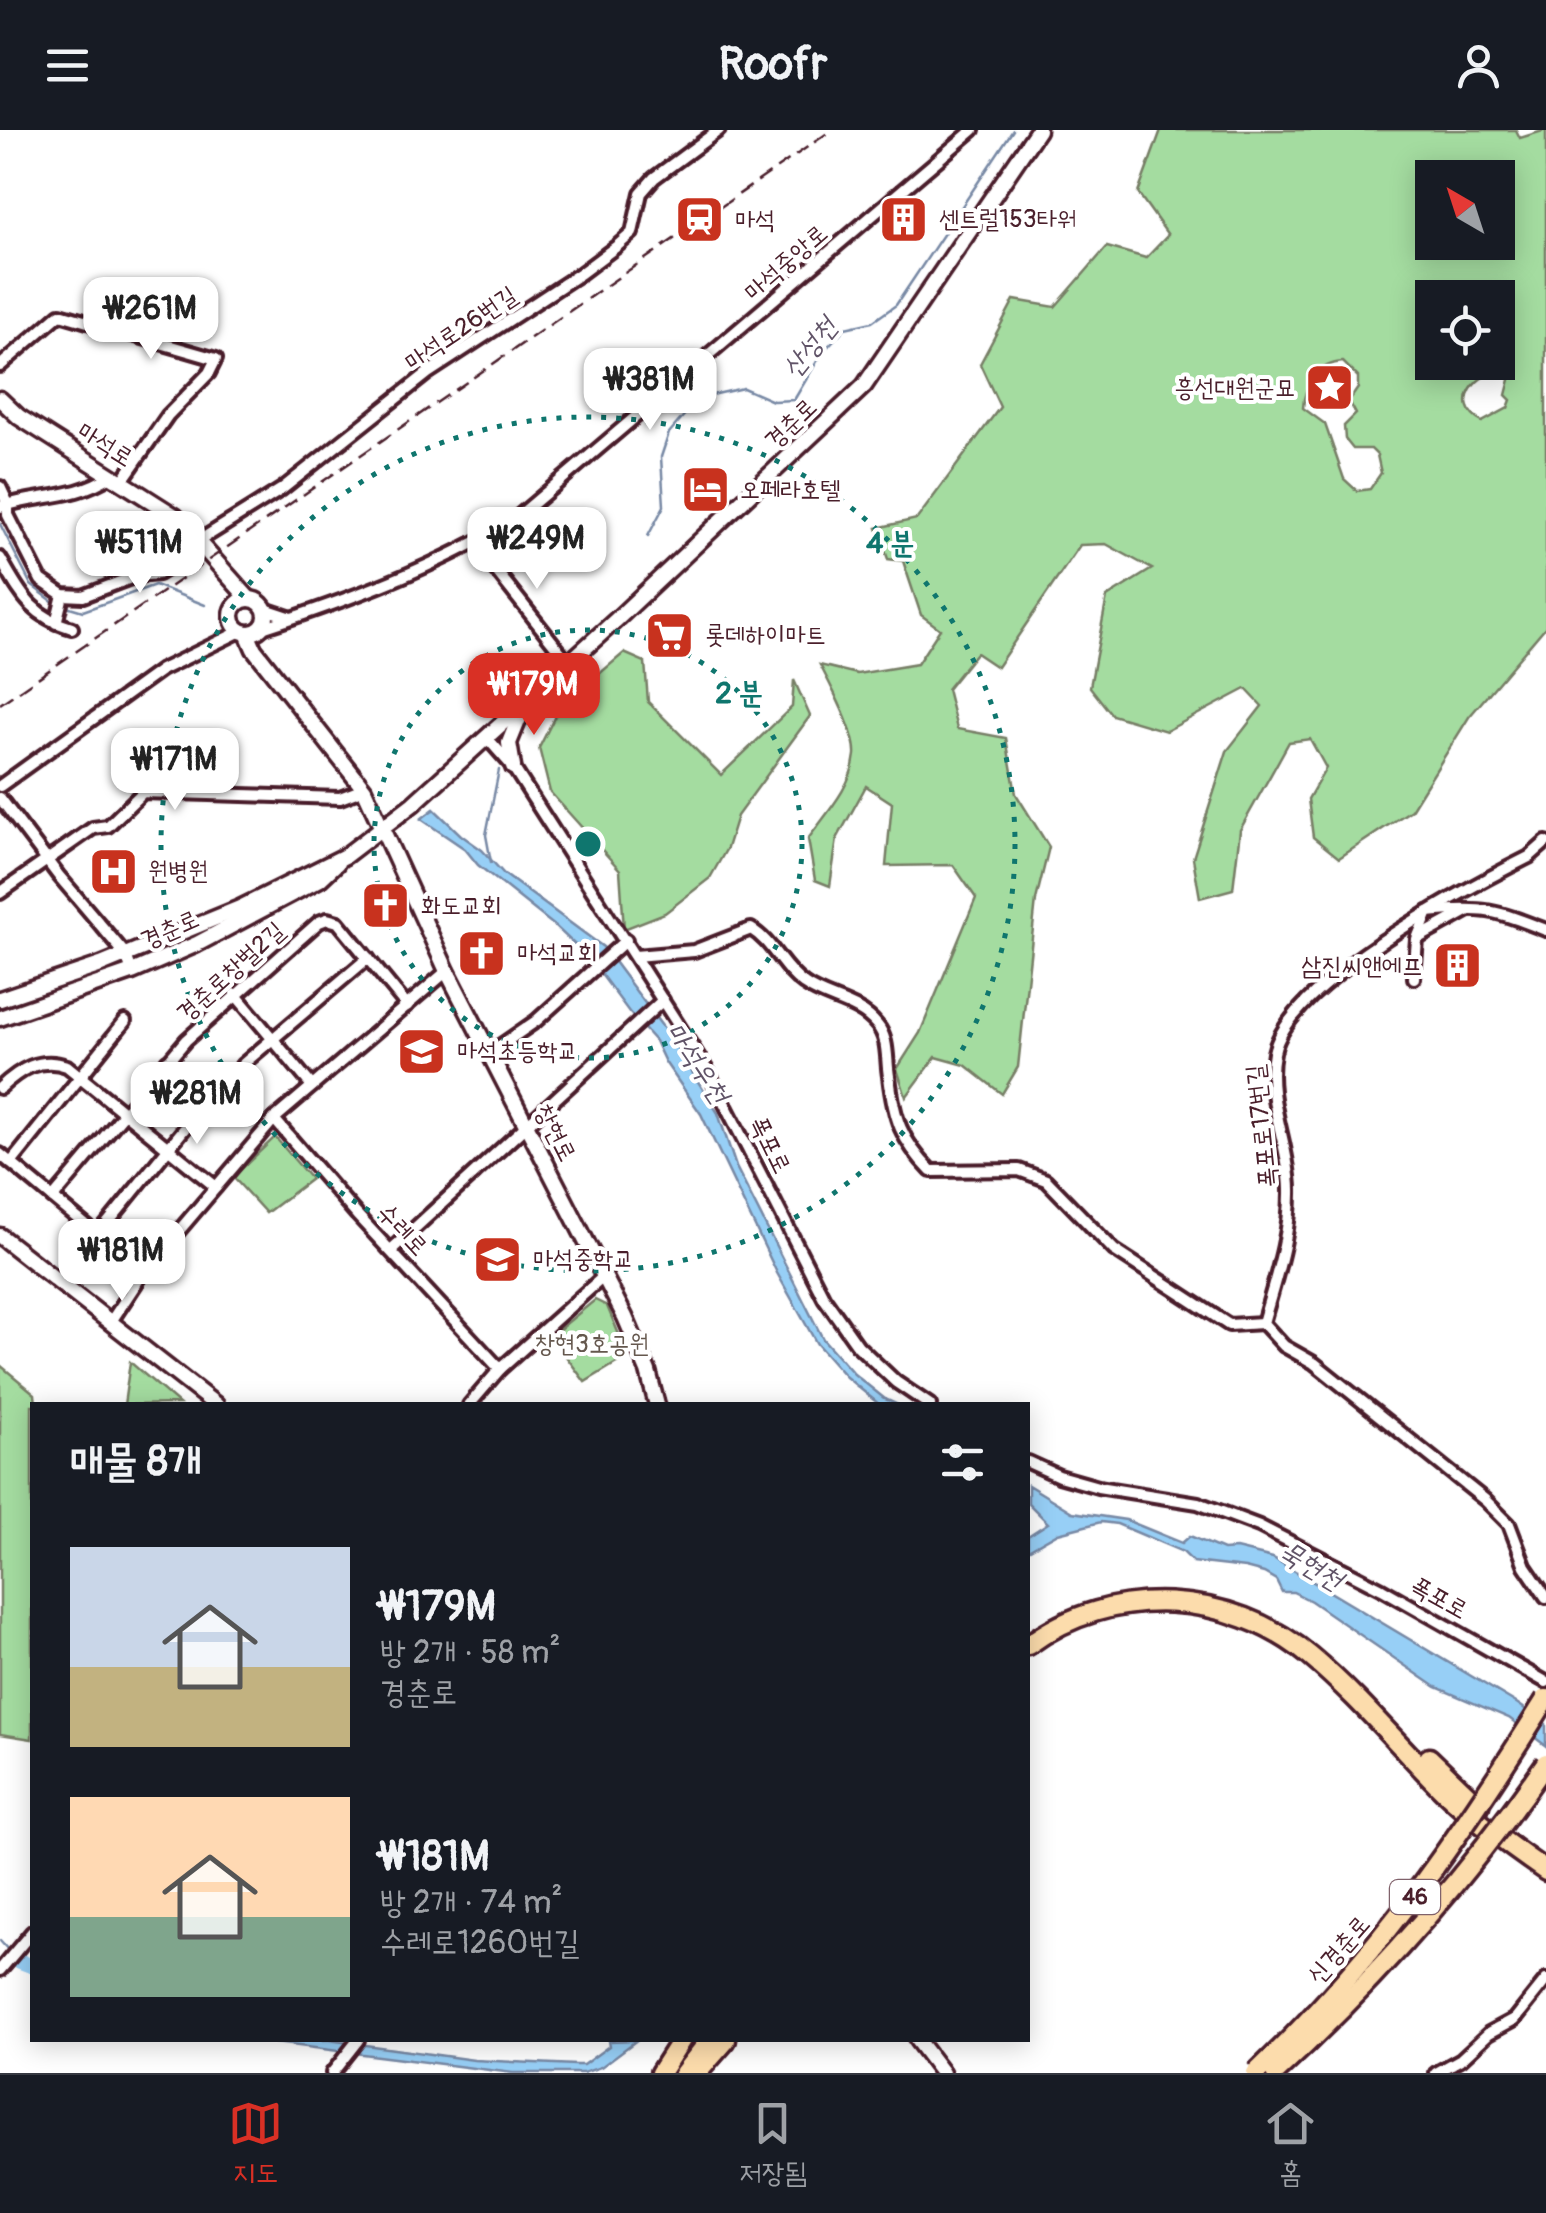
<!DOCTYPE html>
<html lang="ko">
<head>
<meta charset="utf-8">
<style>
  body { margin:0; font-family:Pangolin,"Poor Story",sans-serif; background:#242831; color:#f1f3f6; height:100vh; display:flex; flex-direction:column; font-size:38px; white-space:nowrap }
  * { box-sizing:border-box; margin:0 }
  p { font-size:32px; color:#9ea1a6 }
  .icon { flex:none; width:55px; height:55px; fill:none; stroke:currentColor; stroke-width:2; stroke-linecap:round; stroke-linejoin:round }
  .map { position:relative; flex:1; overflow:hidden }
  .sheet { position:absolute; left:30px; top:1272px; width:1000px; height:640px; display:flex; flex-direction:column; background:#171b24; border-radius:0px; box-shadow:0 5px 25px #0003 }
  .sheet>* { flex:none }
  .needle { width:65px; rotate:321deg }
  .fabs { position:absolute; left:1415px; top:30px; display:grid; gap:20px }
  .fabs a { display:grid; place-items:center; width:100px; height:100px; border-radius:0px; background:#171b24; box-shadow:0 5px 25px #0003; font-size:50px }
  .price { position:absolute; translate:-50% -85px; padding:0 22px; border-radius:20px; background:#fff; color:#222; font-size:32px; line-height:65px; filter:drop-shadow(0 2px 5px #0008) }
  .price::after { content:''; position:absolute; left:50%; top:60px; width:30px; height:22px; margin-left:-15px; background:inherit; clip-path:polygon(0 0,100% 0,50% 100%) }
  .price.on { background:#d93025; color:#fff }
  ul { padding:0; list-style:none }
  li { display:flex; align-items:center; gap:30px; height:250px; padding:0 40px }
  li span { display:grid; place-items:center; flex:none; width:280px; height:200px; border-radius:0px; color:#555 }
  li>.icon { margin-inline-start:auto }
  span .icon { width:120px; height:120px; fill:#fffc; stroke-width:1 }
  li b { font-size:42px }
  h2 { display:flex; justify-content:space-between; align-items:center; height:120px; padding:0 40px; font-size:42px }
  header { display:flex; justify-content:space-between; align-items:center; height:130px; padding:0 40px; background:#171b24; font-size:45px; font-weight:800 }
  .dock { display:flex; justify-content:space-around; align-items:center; height:140px; border-top:2px solid #363941; background:#171b24; font-size:28px; color:#9ea1a6 }
  .dock a { display:grid; justify-items:center; gap:5px }
  .dock .on { color:#d93025 }
  .map>svg:first-child { display:block }
  .green { fill:#a4dca0; stroke:#777e66; stroke-width:2.5; fill-rule:evenodd }
  .water { fill:#97cff6; stroke:#7889a5; stroke-width:2.5 }
  .lines { fill:none; stroke-linecap:round; stroke-linejoin:round }
  .stream { stroke:#7889a5; stroke-width:2.5 }
  .river { stroke:#97cff6; stroke-width:15 }
  .street-casing { stroke:#4a1f2b; stroke-width:18 }
  .secondary-casing { stroke:#4a1f2b; stroke-width:21 }
  .highway-casing { stroke:#4a1f2b; stroke-width:25 }
  .street { stroke:#fff; stroke-width:10 }
  .secondary { stroke:#fff; stroke-width:14 }
  .highway { stroke:#fcdcac; stroke-width:18 }
  .rail { stroke:#4a1f2b; stroke-width:2.5; stroke-dasharray:15 8; stroke-linecap:butt }
  .highway-bridge-casing { stroke:#4a1f2b; stroke-width:25; stroke-linecap:butt }
  .highway-bridge { stroke:#fcdcac; stroke-width:18 }
  .ring { fill:none; stroke:#0f766e; stroke-width:5; stroke-dasharray:5 10 }
  .labels { text-anchor:middle; dominant-baseline:central; stroke-width:8; stroke-linejoin:round; paint-order:stroke }
  .shield { fill:#fff; stroke:#80626b; stroke-width:2.5 }
  .shield-label { font-size:22px; font-weight:bold; fill:#4a1f2b }
  .poi-label { font-size:25px; fill:#4a1f2b; stroke:#fff; text-anchor:start }
  .street-label { font-size:25px; fill:#4a1f2b; stroke:#fff }
  .park-label { font-size:25px; fill:#65584e; stroke:#fff }
  .water-label { font-size:28px; font-style:italic; fill:#615468; stroke:#fff }
  .centre { fill:#0f766e; stroke:#fff; stroke-width:5 }
  .ring-label { font-size:30px; text-anchor:middle; font-weight:bold; fill:#0f766e; stroke:#fff; stroke-width:8; stroke-linejoin:round; paint-order:stroke }
</style>
</head>
<body>
<header><svg class="icon" aria-label="menu" viewBox="0 0 24 24"><path d="M4 6h16M4 12h16M4 18h16"/></svg>Roofr<svg class="icon" aria-label="person" viewBox="0 0 24 24"><circle cx="12" cy="8" r="4"/><path d="M4 21q1-7 8-7t8 7"/></svg></header>
<div class="map">
<svg width="1546" height="1943" viewBox="0 0 1546 1943">
  <rect width="100%" height="100%" fill="#fff"/>
  <filter id="ink" filterUnits="userSpaceOnUse"><feTurbulence type="fractalNoise" baseFrequency=".01" numOctaves="2"/><feDisplacementMap in="SourceGraphic" scale="20" xChannelSelector="R" yChannelSelector="G"/><feConvolveMatrix kernelMatrix="1 2 1 2 8 2 1 2 1" color-interpolation-filters="sRGB"/></filter>
  <g filter="url(#ink)">
    <g class="green">
      <path d="M1161,0H1516L1520,8L1546,0V496L1469,587L1411,680L1339,728L1313,707L1308,669L1326,638L1310,609L1289,612L1240,700L1233,759L1200,768L1193,728L1227,621L1262,576L1246,559L1166,601L1112,585L1090,557L1107,467L1152,439L1106,414L1080,415L997,537L976,523L947,559L957,599L1006,608L1016,664L1049,717L1036,770L1018,937L1002,964L965,935L936,927L906,967L897,939L920,903L976,768L953,735L886,736L892,673L866,656L837,709L830,756L815,750L808,709C826,684 852,657 855,625C857,604 830,554 820,535L857,544L917,534L940,499L921,485L903,431L888,429L877,398L917,389L1000,277L980,234L1014,170L1055,177L1107,117L1146,128L1168,105L1138,63ZM1432,48H1498V112H1432ZM1432,168H1498V232H1432ZM1343,232L1358,247V258L1349,271L1356,284L1344,296L1345,309L1353,319H1371L1377,325L1381,343L1370,359L1357,361L1344,349L1325,294L1303,278C1304,254 1319,233 1343,232ZM1506,239L1512,242L1506,265L1511,270L1508,278L1482,292C1449,274 1477,241 1506,239Z"/>
      <path d="M624,523L645,532L648,572L721,645L792,577L794,550L810,586L737,686L727,718L710,748L665,783L624,799L620,740L550,662L539,618L559,578Z"/>
      <path d="M275,1007L311,1049L266,1083L233,1047Z"/>
      <path d="M595,1170L607,1176L628,1226L585,1252L551,1206Z"/>
      <path d="M130,1232L179,1274L124,1275Z"/>
      <path d="M0,1235L35,1264L36,1275H32V1609L0,1604Z"/>
    </g>
    <g class="water">
      <path d="M434,679L461,705L482,720L504,744L603,817L668,904L718,983L736,1037L823,1209L854,1244L885,1269L898,1275H880L846,1247L817,1214L777,1143L701,984L665,932L655,911L629,882L589,828L556,797L478,735L465,719L421,689Z"/>
      <path d="M1028,1355L1072,1382L1126,1390L1182,1413L1190,1406L1223,1420L1236,1419L1273,1428L1518,1574L1546,1594V1616L1509,1588L1436,1557L1311,1471L1293,1462H1282L1276,1450L1264,1443L1245,1438L1193,1432L1183,1422L1117,1394L1101,1392L1058,1403L1028,1420V1406L1048,1393L1028,1373Z"/>
      <path d="M251,1910H329L474,1930L576,1935H583L609,1916L608,1911L637,1910L601,1937L583,1943H513Z"/>
    </g>
    <g class="lines">
      <g class="stream">
        <path d="M0,394L31,455L55,473"/>
        <path d="M648,406L664,376L661,327L669,303L693,275L712,265L743,258L773,271L794,270L822,223L845,198L872,192L896,175L1013,0"/>
        <path d="M63,475L83,481L155,455L205,475"/>
        <path d="M504,566L536,531"/>
        <path d="M491,732L486,705L499,640"/>
        <path d="M0,1811L9,1821"/>
      </g>
      <path class="river" d="M19,1831L32,1836"/>
      <defs>
        <g id="street">
          <path d="M0,236L60,184L216,229L209,243L168,285L122,351"/>
          <path d="M0,357L8,374V385L41,450L63,465L83,466L136,446L158,444L201,418"/>
          <path d="M0,377C39,364 74,370 112,345"/>
          <path d="M197,412L282,359L428,243L581,143L617,116L632,103L641,63L654,48L719,0"/>
          <path d="M475,414L569,533"/>
          <path d="M0,428C21,464 30,486 72,498"/>
          <path d="M265,479L289,487"/>
          <path d="M56,493L63,465"/>
          <path d="M262,498C348,470 437,437 514,390L973,0"/>
          <path d="M488,609L513,637L709,943L824,1168L858,1216L896,1252L930,1275"/>
          <path d="M0,656L161,540L241,501"/>
          <path d="M0,668L58,745L126,825L132,842"/>
          <path d="M1546,712L1529,727C1467,758 1287,854 1274,923C1265,969 1289,1014 1290,1059C1291,1104 1275,1150 1263,1193L1284,1216L1314,1233L1485,1370L1509,1394L1525,1436L1546,1467"/>
          <path d="M0,763L93,698L108,696L143,662L340,668L364,659"/>
          <path d="M1418,808L1469,780"/>
          <path d="M635,826L694,821L751,799C773,812 782,839 804,854C826,870 859,872 877,895C889,909 886,929 889,946C894,989 901,1010 931,1041L1019,1040L1046,1050L1114,1120L1229,1195L1263,1193"/>
          <path d="M1414,848L1417,809L1428,782C1483,776 1495,780 1546,800"/>
          <path d="M235,864L312,956"/>
          <path d="M491,922L536,891L626,810"/>
          <path d="M242,935L368,828"/>
          <path d="M0,958C19,940 40,926 67,936L216,1057"/>
          <path d="M274,989L357,1085L500,1239"/>
          <path d="M0,1024L143,1143"/>
          <path d="M11,1033L125,891"/>
          <path d="M53,1068L186,910L319,792L327,789L338,792L407,876"/>
          <path d="M98,1105L206,972L203,961L167,931"/>
          <path d="M391,1120L663,870"/>
          <path d="M110,1193L143,1143L274,989L447,841"/>
          <path d="M469,1275L500,1239L603,1147"/>
          <path d="M1028,1332L1059,1346L1098,1357L1198,1373L1259,1396L1382,1459L1546,1552"/>
          <path d="M0,1840L32,1802"/>
          <path d="M332,1943L358,1910"/>
          <path d="M1436,1943L1461,1929L1489,1903L1515,1889L1546,1850"/>
        </g>
        <g id="secondary">
          <path d="M0,269L19,287L175,386L249,469"/>
          <circle cx="249" cy="486" r="17"/>
          <path d="M247,503L254,519L364,659L447,841L625,1187L648,1241L657,1275"/>
          <path d="M513,637L509,613L522,581"/>
          <path d="M0,869L101,835L240,778L345,726L413,674L616,490L864,256L1038,0"/>
          <path d="M0,888L132,842L197,814L320,749L337,733"/>
          <path d="M0,1106L216,1275"/>
          <path d="M917,1910L942,1943"/>
        </g>
        <g id="highway">
          <path d="M1028,1515C1111,1453 1231,1460 1310,1526C1358,1566 1400,1617 1444,1661C1475,1691 1511,1717 1546,1741"/>
          <path d="M1429,1628L1479,1676"/>
          <path d="M660,1943L681,1910"/>
          <path d="M684,1943L710,1910"/>
          <path d="M697,1943L726,1910"/>
        </g>
      </defs>
      <use href="#street" class="street-casing"/>
      <use href="#secondary" class="secondary-casing"/>
      <use href="#highway" class="highway-casing"/>
      <use href="#street" class="street"/>
      <use href="#secondary" class="secondary"/>
      <use href="#highway" class="highway"/>
      <path class="rail" d="M0,574L832,0"/>
      <defs>
        <g id="highway-bridge">
          <path d="M1256,1943C1376,1829 1459,1709 1546,1569"/>
          <path d="M1275,1943C1377,1849 1467,1747 1546,1633"/>
        </g>
      </defs>
      <use href="#highway-bridge" class="highway-bridge-casing"/>
      <use href="#highway-bridge" class="highway-bridge"/>
    </g>
  </g>
  <g class="ring">
    <circle cx="588" cy="714" r="214"/>
    <circle cx="588" cy="714" r="427"/>
  </g>
  <defs>
    <symbol id="building-square" viewBox="-11 -11 22 22"><rect x="-9" y="-9" width="18" height="18" rx="4" fill="#c8321e" stroke="#fff"/><path d="M-4-6H4V6H1V3H-1V6H-4ZM-2.5-4.3h1.7v1.8h-1.7ZM.8-4.3h1.7v1.8H.8ZM-2.5-1h1.7V.8h-1.7ZM.8-1h1.7V.8H.8Z" fill="#fff"/></symbol>
    <symbol id="station-square" viewBox="-11 -11 22 22"><rect x="-9" y="-9" width="18" height="18" rx="4" fill="#c8321e" stroke="#fff"/><path d="M-3-6H3Q5-6 5-4V2Q5 4 3 4L4.5 6H3L1.5 4h-3L-3 6H-4.5L-3 4Q-5 4-5 2V-4Q-5-6-3-6ZM-3.5-4v3h7v-3ZM-3.5 1v1.5H-2V1ZM2 1v1.5H3.5V1Z" fill="#fff"/></symbol>
    <symbol id="sight-square" viewBox="-11 -11 22 22"><rect x="-9" y="-9" width="18" height="18" rx="4" fill="#c8321e" stroke="#fff"/><path d="M0-6L1.8-2.2L6-1.7L2.9 1.2L3.7 5.4L0 3.3L-3.7 5.4L-2.9 1.2L-6-1.7L-1.8-2.2Z" fill="#fff"/></symbol>
    <symbol id="hotel-square" viewBox="-11 -11 22 22"><rect x="-9" y="-9" width="18" height="18" rx="4" fill="#c8321e" stroke="#fff"/><path d="M-6-4.5h1.5V1H6V5H4.5V3h-9V5H-6ZM-4 0a1.8 1.8 0 1 1 3.6 0ZM.5 0V-2.5h3Q6-2.5 6 0Z" fill="#fff"/></symbol>
    <symbol id="supermarket-square" viewBox="-11 -11 22 22"><rect x="-9" y="-9" width="18" height="18" rx="4" fill="#c8321e" stroke="#fff"/><path d="M-6-5.5h2.5l.6 2H6L4.5 2H-2.5L-4.4-4H-6ZM-1.5 3.2a1.3 1.3 0 1 0 .1 0ZM3 3.2a1.3 1.3 0 1 0 .1 0Z" fill="#fff"/></symbol>
    <symbol id="hospital-square" viewBox="-11 -11 22 22"><rect x="-9" y="-9" width="18" height="18" rx="4" fill="#c8321e" stroke="#fff"/><path d="M-5-5h3v3.5h4V-5h3V5h-3V1.5h-4V5h-3Z" fill="#fff"/></symbol>
    <symbol id="church-square" viewBox="-11 -11 22 22"><rect x="-9" y="-9" width="18" height="18" rx="4" fill="#c8321e" stroke="#fff"/><path d="M-1.2-6h2.4v3.5h3.3v2.4h-3.3V6h-2.4V-.1h-3.3v-2.4h3.3Z" fill="#fff"/></symbol>
    <symbol id="school-square" viewBox="-11 -11 22 22"><rect x="-9" y="-9" width="18" height="18" rx="4" fill="#c8321e" stroke="#fff"/><path d="M0-5L7-2L0 1L-7-2ZM-4 1L0 2.5L4 1V4Q0 6-4 4Z" fill="#fff"/></symbol>
  </defs>
  <g fill-rule="evenodd">
    <use href="#building-square" x="876" y="62" width="55" height="55"/>
    <use href="#station-square" x="672" y="62" width="55" height="55"/>
    <use href="#sight-square" x="1302" y="230" width="55" height="55"/>
    <use href="#hotel-square" x="678" y="332" width="55" height="55"/>
    <use href="#supermarket-square" x="642" y="478" width="55" height="55"/>
    <use href="#hospital-square" x="86" y="714" width="55" height="55"/>
    <use href="#church-square" x="358" y="748" width="55" height="55"/>
    <use href="#church-square" x="454" y="796" width="55" height="55"/>
    <use href="#building-square" x="1430" y="808" width="55" height="55"/>
    <use href="#school-square" x="394" y="894" width="55" height="55"/>
    <use href="#school-square" x="470" y="1102" width="55" height="55"/>
  </g>
  <g class="labels">
    <rect class="shield" x="1390" y="1750" width="50" height="34" rx="8"/>
    <g class="shield-label">
      <text x="1415" y="1767">46</text>
    </g>
    <g class="poi-label">
      <text x="939" y="89">센트럴153타워</text>
      <text x="735" y="90">마석</text>
      <text x="1295" y="258" text-anchor="end">흥선대원군묘</text>
      <text x="740" y="360">오페라호텔</text>
      <text x="705" y="505">롯데하이마트</text>
      <text x="148" y="741">원병원</text>
      <text x="421" y="776">화도교회</text>
      <text x="517" y="823">마석교회</text>
      <text x="1422" y="836" text-anchor="end">삼진씨앤에프</text>
      <text x="457" y="921">마석초등학교</text>
      <text x="533" y="1129">마석중학교</text>
    </g>
    <g class="street-label">
      <text transform="translate(786 133) rotate(-41)">마석중앙로</text>
      <text transform="translate(461 199) rotate(-34)">마석로26번길</text>
      <text transform="translate(791 294) rotate(-44)">경춘로</text>
      <text transform="translate(105 315) rotate(32)">마석로</text>
      <text transform="translate(170 800) rotate(-24)">경춘로</text>
      <text transform="translate(231 842) rotate(-42)">경춘로창벌2길</text>
      <text transform="translate(1262 996) rotate(-96)">폭포로17번길</text>
      <text transform="translate(555 1003) rotate(63)">창현로</text>
      <text transform="translate(770 1015) rotate(64)">폭포로</text>
      <text transform="translate(402 1100) rotate(47)">수레로</text>
      <text transform="translate(1439 1468) rotate(29)">폭포로</text>
      <text transform="translate(1339 1820) rotate(-49)">신경춘로</text>
    </g>
    <g class="park-label">
      <text x="592" y="1214">창현3호공원</text>
    </g>
    <g class="water-label">
      <text transform="translate(810 218) rotate(-51)">산성천</text>
      <text transform="translate(697 933) rotate(56)">마석우천</text>
      <text transform="translate(1311 1436) rotate(31)">묵현천</text>
    </g>
  </g>
  <circle cx="588" cy="714" r="15" class="centre"/>
  <g class="ring-label">
    <text x="890" y="423">4 분</text>
    <text x="739" y="573">2 분</text>
  </g>
</svg>
<div class="fabs">
<a><svg class="needle" viewBox="-14 -14 28 28"><path d="M0-13l5 13h-10z" fill="#e53935"/><path d="M0 13l5-13h-10z" fill="#9ea1a6"/></svg></a>
<a><svg class="icon" aria-label="locate" viewBox="0 0 24 24"><circle cx="12" cy="12" r="6"/><path d="M12 2v4M12 18v4M2 12h4M18 12h4"/></svg></a>
</div>
<b class="price" style="left:151px;top:232px">₩261M</b>
<b class="price" style="left:650px;top:303px">₩381M</b>
<b class="price" style="left:537px;top:462px">₩249M</b>
<b class="price" style="left:140px;top:466px">₩511M</b>
<b class="price on" style="left:534px;top:608px">₩179M</b>
<b class="price" style="left:175px;top:683px">₩171M</b>
<b class="price" style="left:197px;top:1017px">₩281M</b>
<b class="price" style="left:122px;top:1174px">₩181M</b>
<section class="sheet">
<h2>매물 8개<svg class="icon" aria-label="filters" viewBox="0 0 24 24"><path d="M4 7h16M4 17h16"/><circle cx="9" cy="7" r="2"/><circle cx="15" cy="17" r="2"/></svg></h2>
<ul>
<li><span style="background:linear-gradient(#c9d6e8 60%,#c2b280 0)"><svg class="icon" aria-label="home" viewBox="0 0 24 24"><path d="M3 11l9-7 9 7M6 9v11h12V9"/></svg></span><div><b>₩179M</b><p>방 2개 · 58 m²</p><p>경춘로</p></div></li>
<li><span style="background:linear-gradient(#ffd9b3 60%,#7fa58c 0)"><svg class="icon" aria-label="home" viewBox="0 0 24 24"><path d="M3 11l9-7 9 7M6 9v11h12V9"/></svg></span><div><b>₩181M</b><p>방 2개 · 74 m²</p><p>수레로1260번길</p></div></li>
</ul>
</section>
</div>
<nav class="dock">
<a class="on"><svg class="icon" aria-label="map" viewBox="0 0 24 24"><path d="M3 6l6-2 6 2 6-2v14l-6 2-6-2-6 2zM9 4v14M15 6v14"/></svg>지도</a>
<a><svg class="icon" aria-label="saved" viewBox="0 0 24 24"><path d="M7 4h10v16l-5-4-5 4z"/></svg>저장됨</a>
<a><svg class="icon" aria-label="home" viewBox="0 0 24 24"><path d="M3 11l9-7 9 7M6 9v11h12V9"/></svg>홈</a>
</nav>
</body>
</html>
